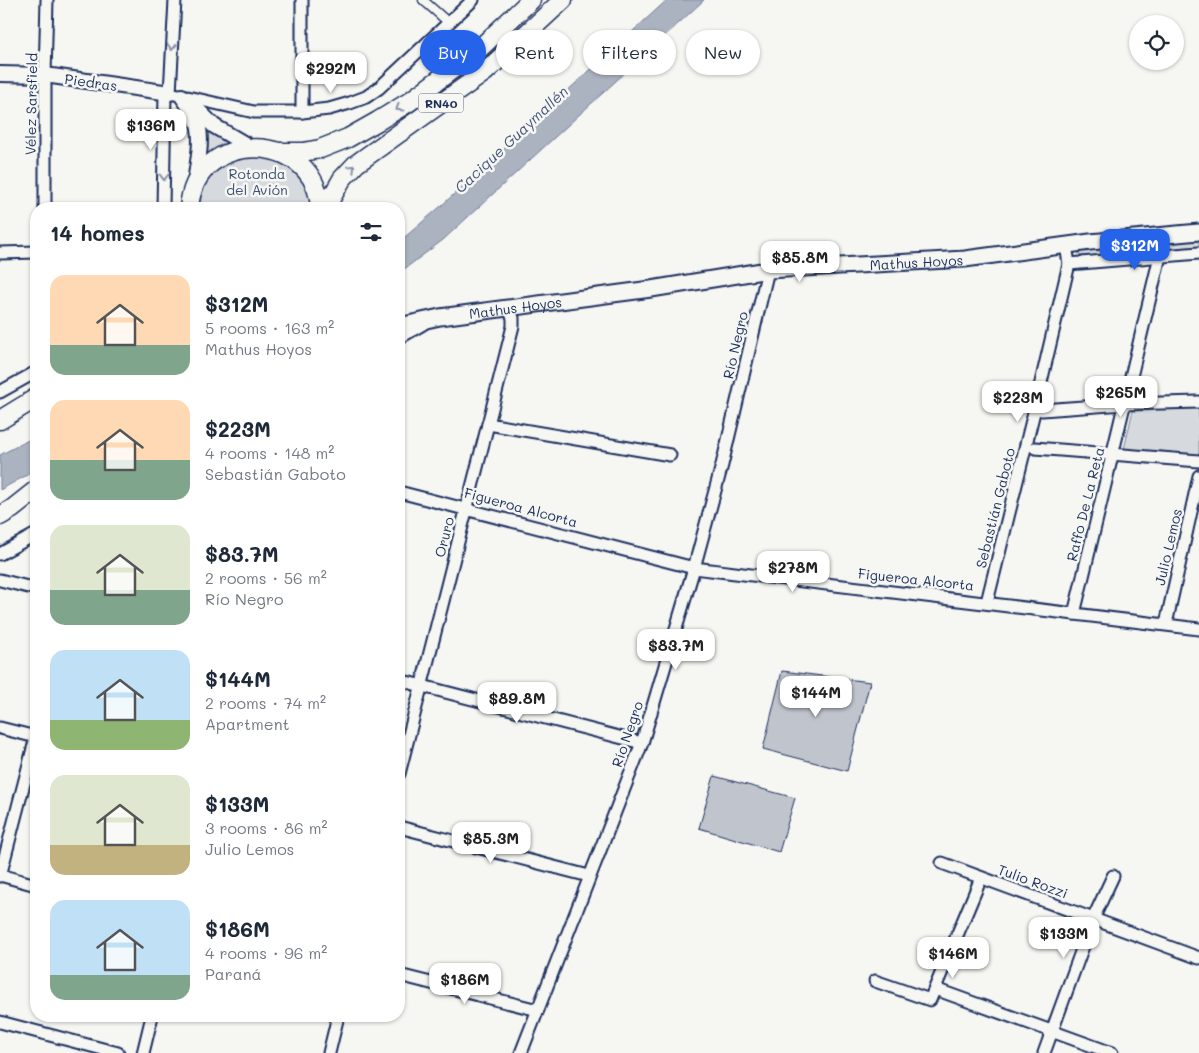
<!DOCTYPE html>
<html lang="en">
<head>
<meta charset="utf-8">
<style>
  body { margin:0; font-family:Mali,sans-serif; background:#f6f6f7; color:#1f2937; height:100vh; display:flex; flex-direction:column; font-size:19px; white-space:nowrap }
  * { box-sizing:border-box; margin:0 }
  p { font-size:16px; color:#747a83 }
  .icon { flex:none; width:28px; height:28px; fill:none; stroke:currentColor; stroke-width:2; stroke-linecap:round; stroke-linejoin:round }
  .map { position:relative; flex:1; overflow:hidden }
  .details { position:absolute; left:30px; top:202px; width:375px; height:820px; display:flex; flex-direction:column; background:#fff; border-radius:20px; box-shadow:0 1px 4px #0004 }
  .details>* { flex:none }
  .top-card { position:absolute; left:420px; top:30px; width:475px; height:45px; display:flex; gap:10px }
  .fabs { position:absolute; left:1129px; top:15px; display:grid; gap:10px }
  .fabs a { display:grid; place-items:center; width:55px; height:55px; border-radius:50%; background:#fff; box-shadow:0 1px 4px #0004; font-size:25px }
  .price { position:absolute; translate:-50% -42px; padding:0 11px; border-radius:10px; background:#fff; color:#222; font-size:16px; line-height:32px; filter:drop-shadow(0 1px 2px #0008) }
  .price::after { content:''; position:absolute; left:50%; top:30px; width:15px; height:11px; margin-left:-8px; background:inherit; clip-path:polygon(0 0,100% 0,50% 100%) }
  .price.current { background:#2563eb; color:#fff }
  ul { padding:0; list-style:none }
  li { display:flex; align-items:center; gap:15px; height:125px; padding:0 20px }
  li span { display:grid; place-items:center; flex:none; width:140px; height:100px; border-radius:15px; color:#555 }
  li>.icon { margin-inline-start:auto }
  span .icon { width:60px; height:60px; fill:#fffc; stroke-width:1 }
  li b { font-size:21px }
  h2 { display:flex; justify-content:space-between; align-items:center; height:60px; padding:0 20px; font-size:21px }
  .pill { padding:0 18px; border-radius:22px; background:#fff; box-shadow:0 1px 4px #0004; font-size:18px; line-height:45px }
  .pill.current { background:#2563eb; color:#fff }
  .map>svg:first-child { display:block }
  .green { fill:#d6d9dd; stroke:#78849e }
  .water { fill:#abb2c0; stroke:#717e99 }
  .building { fill:#c0c4cd; stroke:#1b2f5e }
  .lines { fill:none; stroke-linecap:round; stroke-linejoin:round }
  .pedestrian-casing { stroke:#1b2f5e; stroke-width:11 }
  .minor-casing { stroke:#1b2f5e; stroke-width:15 }
  .tertiary-casing { stroke:#1b2f5e; stroke-width:18 }
  .secondary-casing { stroke:#1b2f5e; stroke-width:19 }
  .trunk-casing { stroke:#1b2f5e; stroke-width:21 }
  .pedestrian { stroke:#f6f6f2; stroke-width:8 }
  .minor { stroke:#f6f6f2; stroke-width:11 }
  .tertiary { stroke:#f6f6f2; stroke-width:14 }
  .secondary { stroke:#f6f6f2; stroke-width:15 }
  .trunk { stroke:#f6f6f2; stroke-width:18 }
  .oneway { stroke:#8892a8 }
  .labels { text-anchor:middle; dominant-baseline:central; stroke-width:5; stroke-linejoin:round; paint-order:stroke }
  .shield { fill:#f6f6f2; stroke:#5d6b8a; stroke-width:1 }
  .shield-label { font-size:12px; font-weight:bold; fill:#1b2f5e }
  .street-label { font-size:14px; fill:#1b2f5e; stroke:#f6f6f2 }
  .park-label { font-size:14px; fill:#405177; stroke:#f6f6f2 }
  .water-label { font-size:15px; font-style:italic; fill:#46567b; stroke:#f6f6f2 }
</style>
</head>
<body>
<div class="map">
<svg width="1199" height="1053" viewBox="0 0 1199 1053">
  <rect width="100%" height="100%" fill="#f6f6f2"/>
  <filter id="ink" filterUnits="userSpaceOnUse"><feTurbulence type="fractalNoise" baseFrequency=".02" numOctaves="2"/><feDisplacementMap in="SourceGraphic" scale="10" xChannelSelector="R" yChannelSelector="G"/><feConvolveMatrix kernelMatrix="1 2 1 2 8 2 1 2 1" color-interpolation-filters="sRGB"/></filter>
  <g filter="url(#ink)">
    <g class="green">
      <path d="M205,125L232,141L220,145L202,160Z"/>
      <path d="M244,154L278,157L307,182L314,209H200C200,194 207,176 220,167C227,162 237,158 244,154Z"/>
      <path d="M1199,234V250L1081,259L1076,247Z"/>
      <path d="M1199,407V455L1124,449L1133,410Z"/>
    </g>
    <g class="water">
      <path d="M667,0H704L443,240L399,273V242L441,206Z"/>
      <path d="M36,436V470L0,490V455Z"/>
    </g>
    <g class="building">
      <path d="M782,671L870,682L847,771L763,749Z"/>
      <path d="M714,776L795,798L779,852L699,828Z"/>
    </g>
    <g class="lines">
      <defs>
        <path id="pedestrian" d="M423,0L449,23"/>
        <g id="minor">
          <path d="M175,0L170,93L254,112H302L329,109L350,103L366,97L379,88L473,0"/>
          <path d="M302,0V112"/>
          <path d="M45,209V75L47,0"/>
          <path d="M163,209L165,93"/>
          <path d="M0,253L36,252"/>
          <path d="M1069,264L1199,253"/>
          <path d="M399,338L423,324"/>
          <path d="M0,392L36,372"/>
          <path d="M1042,410L1124,404L1199,402"/>
          <path d="M488,424L670,455"/>
          <path d="M1035,448L1199,461"/>
          <path d="M399,492L694,568L1199,629"/>
          <path d="M0,554L36,534"/>
          <path d="M0,580L36,589"/>
          <path d="M987,602L1034,412L1069,264L1066,245"/>
          <path d="M1074,614L1160,256"/>
          <path d="M1166,624L1199,476"/>
          <path d="M399,680L642,743"/>
          <path d="M0,728L36,737"/>
          <path d="M399,774L513,326V318L508,307"/>
          <path d="M399,827L589,876"/>
          <path d="M942,863L1199,958"/>
          <path d="M0,875L36,885"/>
          <path d="M0,876L36,737"/>
          <path d="M399,975L538,1010"/>
          <path d="M875,981L930,1000L981,878"/>
          <path d="M935,989L1112,1053"/>
          <path d="M0,1022L118,1053"/>
          <path d="M143,1053L152,1016"/>
          <path d="M329,1053L338,1016"/>
          <path d="M521,1053L642,743L694,568L722,465L768,270"/>
          <path d="M1044,1053L1093,919L1113,876"/>
        </g>
        <g id="tertiary">
          <path d="M0,74L45,75L170,93"/>
          <path d="M182,96C188,105 195,114 198,124C203,142 197,165 195,183"/>
          <path d="M194,106L214,126L250,147"/>
        </g>
        <g id="secondary">
          <path id="s1" d="M399,326L440,317L651,289L768,270L965,259L1090,242L1199,232"/>
        </g>
        <g id="trunk">
          <path d="M281,152H303L320,149L348,138L378,121L409,102L478,50L531,0"/>
          <path d="M189,209C194,127 317,129 320,209"/>
          <path d="M325,209L342,179L356,164L485,72L563,0"/>
          <path d="M0,420L36,398"/>
          <path d="M0,516L12,509L36,490"/>
        </g>
      </defs>
      <use href="#pedestrian" class="pedestrian-casing"/>
      <use href="#minor" class="minor-casing"/>
      <use href="#tertiary" class="tertiary-casing"/>
      <use href="#secondary" class="secondary-casing"/>
      <use href="#trunk" class="trunk-casing"/>
      <use href="#pedestrian" class="pedestrian"/>
      <use href="#minor" class="minor"/>
      <use href="#tertiary" class="tertiary"/>
      <use href="#secondary" class="secondary"/>
      <use href="#trunk" class="trunk"/>
    </g>
    <defs><path id="oneway-chevron" d="M-2-3.5L2.5 0L-2 3.5" fill="none" stroke-width="1.6" stroke-linecap="round" stroke-linejoin="round" transform="scale(1.25)"/></defs>
    <g class="oneway">
      <use href="#oneway-chevron" transform="translate(172 47) rotate(93)"/>
      <use href="#oneway-chevron" transform="translate(399 108) rotate(148)"/>
      <use href="#oneway-chevron" transform="translate(352 168) rotate(-46)"/>
      <use href="#oneway-chevron" transform="translate(164 177) rotate(91)"/>
    </g>
  </g>
  <g class="labels">
    <rect class="shield" x="418.5" y="93.5" width="45" height="19" rx="4"/>
    <g class="shield-label">
      <text x="441" y="103">RN40</text>
    </g>
    <g class="street-label">
      <text transform="translate(91 82) rotate(8)">Piedras</text>
      <text transform="translate(31 104) rotate(-89)">Vélez Sarsfield</text>
      <text stroke="none"><textPath href="#s1" startOffset="522">Mathus Hoyos</textPath></text>
      <text stroke="none"><textPath href="#s1" startOffset="118">Mathus Hoyos</textPath></text>
      <text transform="translate(735 345) rotate(-77)">Río Negro</text>
      <text transform="translate(1085 504) rotate(-76)">Raffo De La Reta</text>
      <text transform="translate(521 507) rotate(15)">Figueroa Alcorta</text>
      <text transform="translate(995 508) rotate(-76)">Sebastián Gaboto</text>
      <text transform="translate(444 537) rotate(-76)">Oruro</text>
      <text transform="translate(1168 547) rotate(-77)">Julio Lemos</text>
      <text transform="translate(916 579) rotate(6)">Figueroa Alcorta</text>
      <text transform="translate(627 734) rotate(-71)">Río Negro</text>
      <text transform="translate(1033 881) rotate(20)">Tulio Rozzi</text>
    </g>
    <g class="park-label">
      <text x="257" y="173">Rotonda<tspan x="257" dy="16">del Avión</tspan></text>
    </g>
    <g class="water-label">
      <text transform="translate(511 139) rotate(-43)">Cacique Guaymallén</text>
    </g>
  </g>
</svg>
<div class="fabs">
<a><svg class="icon" aria-label="locate" viewBox="0 0 24 24"><circle cx="12" cy="12" r="6"/><path d="M12 2v4M12 18v4M2 12h4M18 12h4"/></svg></a>
</div>
<b class="price" style="left:331px;top:94px">$292M</b>
<b class="price" style="left:151px;top:151px">$136M</b>
<b class="price current" style="left:1135px;top:271px">$312M</b>
<b class="price" style="left:800px;top:283px">$85.8M</b>
<b class="price" style="left:1121px;top:418px">$265M</b>
<b class="price" style="left:1018px;top:423px">$223M</b>
<b class="price" style="left:793px;top:593px">$278M</b>
<b class="price" style="left:676px;top:671px">$83.7M</b>
<b class="price" style="left:816px;top:718px">$144M</b>
<b class="price" style="left:517px;top:724px">$89.8M</b>
<b class="price" style="left:491px;top:864px">$85.3M</b>
<b class="price" style="left:1064px;top:959px">$133M</b>
<b class="price" style="left:953px;top:979px">$146M</b>
<b class="price" style="left:465px;top:1005px">$186M</b>
<div class="top-card">
<a class="pill current">Buy</a>
<a class="pill">Rent</a>
<a class="pill">Filters</a>
<a class="pill">New</a>
</div>
<section class="details">
<h2>14 homes<svg class="icon" aria-label="filters" viewBox="0 0 24 24"><path d="M4 7h16M4 17h16"/><circle cx="9" cy="7" r="2"/><circle cx="15" cy="17" r="2"/></svg></h2>
<ul>
<li><span style="background:linear-gradient(#ffd9b3 70%,#7fa58c 0)"><svg class="icon" aria-label="home" viewBox="0 0 24 24"><path d="M3 11l9-7 9 7M6 9v11h12V9"/></svg></span><div><b>$312M</b><p>5 rooms · 163 m²</p><p>Mathus Hoyos</p></div></li>
<li><span style="background:linear-gradient(#ffd9b3 60%,#7fa58c 0)"><svg class="icon" aria-label="home" viewBox="0 0 24 24"><path d="M3 11l9-7 9 7M6 9v11h12V9"/></svg></span><div><b>$223M</b><p>4 rooms · 148 m²</p><p>Sebastián Gaboto</p></div></li>
<li><span style="background:linear-gradient(#dfe7d0 65%,#7fa58c 0)"><svg class="icon" aria-label="home" viewBox="0 0 24 24"><path d="M3 11l9-7 9 7M6 9v11h12V9"/></svg></span><div><b>$83.7M</b><p>2 rooms · 56 m²</p><p>Río Negro</p></div></li>
<li><span style="background:linear-gradient(#bfe0f5 70%,#8fb573 0)"><svg class="icon" aria-label="home" viewBox="0 0 24 24"><path d="M3 11l9-7 9 7M6 9v11h12V9"/></svg></span><div><b>$144M</b><p>2 rooms · 74 m²</p><p>Apartment</p></div></li>
<li><span style="background:linear-gradient(#dfe7d0 70%,#c2b280 0)"><svg class="icon" aria-label="home" viewBox="0 0 24 24"><path d="M3 11l9-7 9 7M6 9v11h12V9"/></svg></span><div><b>$133M</b><p>3 rooms · 86 m²</p><p>Julio Lemos</p></div></li>
<li><span style="background:linear-gradient(#bfe0f5 75%,#7fa58c 0)"><svg class="icon" aria-label="home" viewBox="0 0 24 24"><path d="M3 11l9-7 9 7M6 9v11h12V9"/></svg></span><div><b>$186M</b><p>4 rooms · 96 m²</p><p>Paraná</p></div></li>
</ul>
</section>
</div>
</body>
</html>
